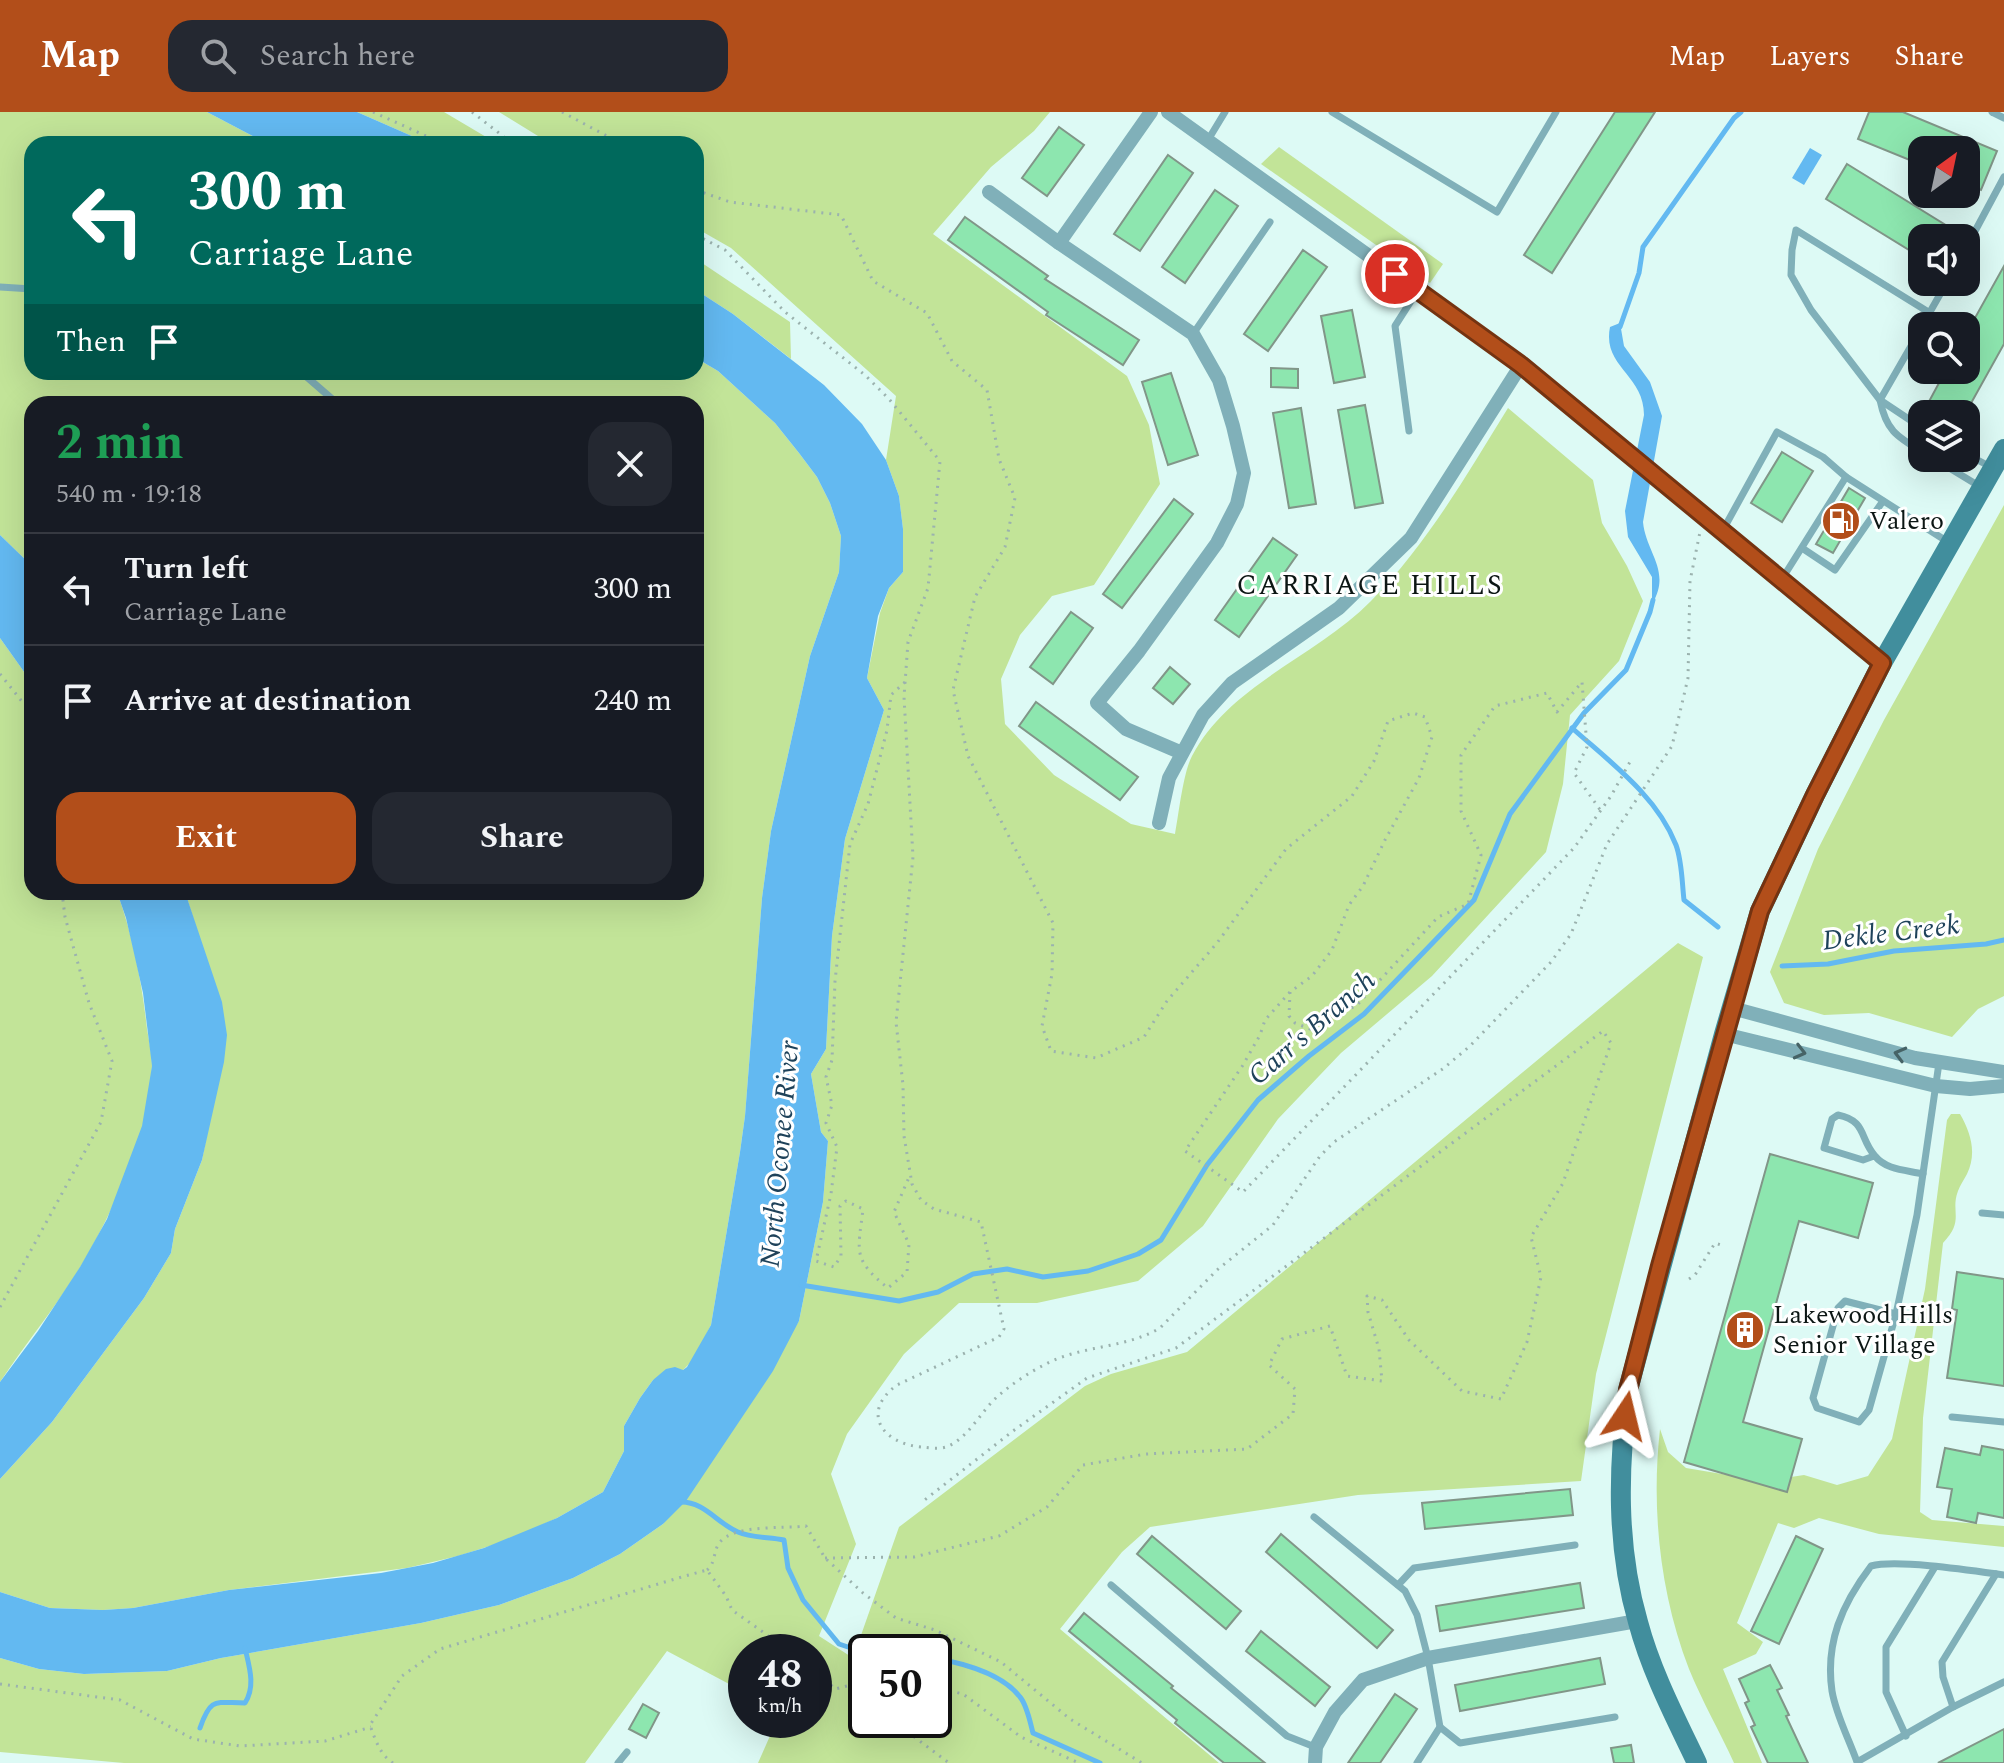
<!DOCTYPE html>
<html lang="en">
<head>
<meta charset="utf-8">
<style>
  body { margin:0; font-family:Spectral,serif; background:#242831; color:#f1f3f6; height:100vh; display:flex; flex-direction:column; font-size:30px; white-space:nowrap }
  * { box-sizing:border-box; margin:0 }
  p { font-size:26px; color:#9ea1a6 }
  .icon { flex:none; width:44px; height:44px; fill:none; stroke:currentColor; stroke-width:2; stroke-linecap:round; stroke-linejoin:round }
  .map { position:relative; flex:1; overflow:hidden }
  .panel { position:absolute; left:24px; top:284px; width:680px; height:504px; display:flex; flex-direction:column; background:#171b24; border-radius:24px; box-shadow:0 8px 32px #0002 }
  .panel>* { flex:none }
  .hud { position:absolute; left:24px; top:24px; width:680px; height:244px; border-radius:24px; box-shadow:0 8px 32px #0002; background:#00695c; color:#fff; overflow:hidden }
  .needle { width:52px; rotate:33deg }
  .controls { position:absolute; left:1908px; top:24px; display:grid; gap:16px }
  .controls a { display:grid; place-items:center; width:72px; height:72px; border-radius:16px; background:#171b24; box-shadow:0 8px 32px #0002; font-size:40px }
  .speed { position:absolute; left:728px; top:1522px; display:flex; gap:16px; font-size:40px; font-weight:700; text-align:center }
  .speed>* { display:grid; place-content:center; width:104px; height:104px; border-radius:50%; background:#171b24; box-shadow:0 8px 32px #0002; line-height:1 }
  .speed small { font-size:20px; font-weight:400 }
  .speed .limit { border:4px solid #111; border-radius:12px; background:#fff; color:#111 }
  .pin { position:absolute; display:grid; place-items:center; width:68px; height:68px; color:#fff; margin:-34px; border:4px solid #fff; border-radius:50%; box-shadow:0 2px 8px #0007 }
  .me { position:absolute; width:88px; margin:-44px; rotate:10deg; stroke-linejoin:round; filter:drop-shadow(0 0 6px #0008) }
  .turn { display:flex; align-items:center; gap:28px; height:168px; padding:0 32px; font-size:36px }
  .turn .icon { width:104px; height:104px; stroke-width:2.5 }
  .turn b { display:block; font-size:56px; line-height:68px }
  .then { display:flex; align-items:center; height:76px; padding:0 32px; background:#0003; gap:16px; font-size:30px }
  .round { display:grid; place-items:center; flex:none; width:84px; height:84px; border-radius:24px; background:#242831 }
  .head { display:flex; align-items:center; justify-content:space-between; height:136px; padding:0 32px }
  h1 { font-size:48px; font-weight:700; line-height:60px; color:#1e9e55 }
  .action { display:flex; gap:16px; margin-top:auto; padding:16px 32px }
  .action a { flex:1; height:92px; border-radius:24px; background:#b24e1a; color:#fff; font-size:32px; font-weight:700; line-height:92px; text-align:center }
  .action a+a { background:#242831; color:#f1f3f6 }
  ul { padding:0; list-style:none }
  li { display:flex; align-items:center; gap:24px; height:112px; padding:0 32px; border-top:2px solid #363941 }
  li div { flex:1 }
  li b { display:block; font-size:30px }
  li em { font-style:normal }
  header { display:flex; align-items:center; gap:48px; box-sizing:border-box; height:112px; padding:0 40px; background:#b24e1a; color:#fff }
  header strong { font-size:38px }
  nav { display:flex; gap:44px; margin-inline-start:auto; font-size:28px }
  .search { width:560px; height:72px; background:#242831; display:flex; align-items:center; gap:20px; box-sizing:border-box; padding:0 28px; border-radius:24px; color:#9ea1a6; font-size:30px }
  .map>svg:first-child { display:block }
</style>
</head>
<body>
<header>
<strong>Map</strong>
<div class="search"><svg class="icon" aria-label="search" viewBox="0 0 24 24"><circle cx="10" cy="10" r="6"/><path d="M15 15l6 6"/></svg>Search here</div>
<nav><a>Map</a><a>Layers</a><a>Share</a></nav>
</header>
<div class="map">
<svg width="2004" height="1651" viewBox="0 0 2004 1651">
  <rect width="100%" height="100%" fill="#ddfaf5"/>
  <g fill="#c2e498" fill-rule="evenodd">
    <polygon points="0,0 207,0 268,32 32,32 32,260 696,260 696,246 718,259 775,311 799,341 817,365 830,391 841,424 839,460 810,544 771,719 762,786 745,1004 740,1040 711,1213 693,1248 683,1258 653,1268 640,1286 624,1314 624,1339 603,1380 557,1406 509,1428 458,1444 407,1456 229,1478 133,1496 103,1498 50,1496 0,1480 0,1367 52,1310 144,1186 171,1141 175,1117 202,1048 211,1002 198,821 185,780 696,780 696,292 32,292 32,454 0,423"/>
    <polygon points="357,0 444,0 498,32 430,32"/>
    <path d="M499,0H1050L1034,19L991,55L933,122L1127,264L1149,313L1160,372L1094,473L1052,484L1020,523L1001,567L1005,612L1054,663L1131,712L1175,722C1179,701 1183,661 1192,644C1230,572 1316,545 1371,489C1427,432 1466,364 1508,296L1593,368L1602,411L1627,454L1643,489L1619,549L1570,603L1563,672L1546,740L1432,864L1341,941L1278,1007L1203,1114L1138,1169L1037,1191H959L904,1242L847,1322L831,1362L856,1432L819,1524L853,1546L899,1415L1085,1274L1111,1262L1187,1240L1678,831L1703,845L1596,1262L1581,1369L1358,1383L1150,1415L1122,1440L1060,1517L1219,1651H758L777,1608H814V1540H746V1581L667,1539L585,1651H124L0,1640V1546L39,1557L84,1562L167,1559L221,1546L421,1511L499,1493L573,1466L620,1442L663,1412L799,1209L823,1090L828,1029L821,1020L811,962L826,937L832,824L845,727L884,598L867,566L880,501L889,476L903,460V417L899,384L886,348L896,284L731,136L696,116V32H551ZM866,1540H934V1608H866Z"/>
    <polygon points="1279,35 1443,152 1430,171 1261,52"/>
    <polygon points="696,147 790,210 791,247 733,202 696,178"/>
    <polygon points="2004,393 2004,884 1978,897 1952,925 1869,901 1824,903 1784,891 1770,860 1818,737 1884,608"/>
    <path d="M0,526L32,571V780H117C133,824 142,871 147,917C149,929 152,942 152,954C151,1017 113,1101 81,1154C56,1195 26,1231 0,1270Z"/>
    <path d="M1951,1002H1960C1971,1021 1977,1041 1967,1062C1964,1068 1960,1073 1958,1079C1950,1100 1965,1108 1943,1131L1923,1306L1920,1400L1932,1408L2004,1414V1435L1879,1422L1819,1406L1794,1416L1778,1411L1737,1511L1763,1530L1756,1542L1723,1557L1762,1651H1734C1720,1620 1702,1589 1689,1557C1660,1482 1651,1397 1660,1317L1668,1340L1686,1356L1764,1369L1804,1363L1837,1373L1868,1364L1892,1327L1925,1177L1947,1008Z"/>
  </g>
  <g fill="#63b9f1">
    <polygon points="207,0 357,0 430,32 268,32"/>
    <polygon points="1810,36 1822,43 1804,73 1792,66"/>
    <polygon points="696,178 733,202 824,273 862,312 886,348 899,384 903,417 903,460 889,476 878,504 867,566 884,598 845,727 832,824 826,937 811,962 821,1020 828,1029 823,1090 799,1209 773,1259 686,1389 663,1412 620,1442 573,1466 499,1493 421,1511 221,1546 167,1559 84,1562 39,1557 0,1546 0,1480 50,1496 103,1498 133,1496 229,1478 381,1461 433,1451 484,1436 557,1406 603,1380 624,1339 624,1314 640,1286 653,1268 666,1257 675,1255 683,1258 687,1255 711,1213 740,1040 745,1004 762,786 771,719 810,544 839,460 841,424 830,391 817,365 799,341 775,311 718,259 696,246"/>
    <path d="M1620,211L1624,234L1650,270L1662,304L1643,410C1646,441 1672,459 1652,492V465L1628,425L1625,399L1644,303C1644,262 1602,255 1610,215Z"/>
    <polygon points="0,423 32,454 32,571 0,526"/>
    <polygon points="117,780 185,780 222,890 227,923 224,950 202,1048 175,1117 171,1141 144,1186 52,1310 0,1367 0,1270 38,1219 80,1155 107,1107 142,1014 152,954 143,881 126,806"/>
  </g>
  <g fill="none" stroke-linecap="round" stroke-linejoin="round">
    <g stroke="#63b9f1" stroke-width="5">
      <polyline points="1620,215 1639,161 1643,135 1734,6 1741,0"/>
      <path d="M1572,616C1610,650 1657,684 1676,733C1682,749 1682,771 1684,788L1718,815"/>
      <polyline points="1782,854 1828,852 1894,839 1986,832 2004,828"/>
      <polyline points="801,1173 899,1189 938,1180 973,1162 1007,1157 1043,1165 1088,1159 1138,1142 1161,1128 1207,1053 1258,988 1309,944 1364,902 1474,788 1510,702 1584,601 1626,558 1650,500 1653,488"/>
      <path d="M680,1390C704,1389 718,1412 738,1420C751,1426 770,1425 784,1428L788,1456L803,1488L839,1532L866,1541"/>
      <path d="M934,1546C962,1551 1002,1561 1020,1585C1027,1593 1030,1610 1033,1621L1100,1651"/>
      <path d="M200,1616C211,1584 216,1591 245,1591C256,1574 249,1554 245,1536"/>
    </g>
  </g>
  <g fill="#8de6af" stroke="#819688" stroke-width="2">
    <polygon points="1615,0 1655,0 1552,161 1524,143"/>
    <polygon points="1869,0 1903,0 1997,39 1981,78 1966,71 1966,38 1922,38 1922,53 1858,27"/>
    <polygon points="1059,15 1084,33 1047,84 1022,66"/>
    <polygon points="1168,43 1193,61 1140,139 1114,122"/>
    <polygon points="1847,52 1965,125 1964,126 1922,126 1922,146 1826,87"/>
    <polygon points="1215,78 1238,94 1185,171 1162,155"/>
    <polygon points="965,105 1048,164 1045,167 1139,228 1123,253 1046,203 1048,200 948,128"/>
    <polygon points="1303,138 1327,155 1268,239 1244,222"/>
    <polygon points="2004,154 2004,232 1965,302 1939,302 1926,295 1946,258 1966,258 1966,222"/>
    <polygon points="1352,198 1365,265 1334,271 1321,204"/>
    <polygon points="1271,256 1298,257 1298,276 1271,275"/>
    <polygon points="1171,261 1198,343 1168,353 1142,270"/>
    <polygon points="1365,293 1383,391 1355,396 1338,298"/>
    <polygon points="1301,296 1316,392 1289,396 1273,301"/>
    <polygon points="1782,340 1813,359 1782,410 1751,391"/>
    <polygon points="1849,376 1865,386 1833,441 1816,432"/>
    <polygon points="1174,387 1193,402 1122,496 1103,482"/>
    <polygon points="1273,426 1297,443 1239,525 1215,508"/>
    <polygon points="1071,500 1093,516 1053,572 1030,555"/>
    <polygon points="1170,555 1190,572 1173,592 1153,576"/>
    <polygon points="1036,590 1138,665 1120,688 1019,614"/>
    <polygon points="1770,1042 1873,1071 1858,1126 1799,1109 1743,1310 1802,1327 1787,1380 1684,1350"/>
    <polygon points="1957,1160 2004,1167 2004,1274 1947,1266 1957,1198 1952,1197"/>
    <polygon points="1982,1334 2004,1338 2004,1406 1978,1401 1976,1411 1947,1405 1952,1377 1937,1375 1945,1336 1980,1343"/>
    <polygon points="1570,1377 1573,1403 1425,1417 1422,1391"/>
    <polygon points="1281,1422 1393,1518 1377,1536 1266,1440"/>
    <polygon points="1152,1424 1241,1499 1226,1517 1137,1442"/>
    <polygon points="1796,1424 1823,1437 1779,1532 1751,1519"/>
    <polygon points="1580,1471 1584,1496 1440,1519 1436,1494"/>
    <polygon points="1084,1501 1173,1574 1171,1576 1265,1651 1224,1651 1175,1611 1177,1608 1069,1519"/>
    <polygon points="1261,1519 1330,1575 1315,1594 1246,1539"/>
    <polygon points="1600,1546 1605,1572 1460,1599 1455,1573"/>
    <polygon points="1770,1553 1782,1576 1777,1578 1789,1603 1786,1604 1808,1651 1768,1651 1751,1615 1755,1613 1745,1591 1749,1589 1739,1567"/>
    <polygon points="1395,1582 1417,1597 1380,1651 1348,1651"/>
    <polygon points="643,1592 659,1601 646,1626 629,1617"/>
    <polygon points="2004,1617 2004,1651 1938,1651"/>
    <polygon points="1631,1633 1634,1651 1614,1651 1611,1636"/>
  </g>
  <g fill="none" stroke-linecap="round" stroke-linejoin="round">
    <g stroke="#9bb2ae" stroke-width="3" stroke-dasharray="2 6" stroke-linecap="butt">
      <polyline points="373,0 444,32"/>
      <polyline points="472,0 513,32"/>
      <polyline points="562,0 622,32"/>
      <polyline points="696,78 730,90 841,103 873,169 927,201 952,249 987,278 999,347 1015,386 1005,435 975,485 953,578 968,644 1053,811 1052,862 1042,914 1051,939 1096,946 1144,925 1167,889 1217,831 1286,737 1352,684 1374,649 1388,609 1413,601 1425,605 1432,625 1419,666 1385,728 1363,774 1349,793 1332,838 1312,864 1290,880 1265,908 1260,923 1243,953 1185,1039 1243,1080 1574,736 1611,684 1631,648"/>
      <path d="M696,123L725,138L785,200L865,263L889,287L940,349L928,476L908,530L904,585L913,745L896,910L903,973L904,1024L912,1072L921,1088L934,1097L981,1110L1004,1217L999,1225L897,1273C860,1300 882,1332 922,1335C929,1336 939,1337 946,1335C968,1327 981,1299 998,1284C1012,1272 1028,1261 1044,1253C1080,1233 1125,1237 1160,1216L1217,1158L1273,1113L1320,1044L1334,1030L1444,956L1470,934L1551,850L1571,822L1607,732L1672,634L1688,566L1690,469L1700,420"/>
      <polyline points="0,562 32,602"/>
      <path d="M905,570L891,583L887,618L868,692L850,732L835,869L832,948L826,965L832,993L826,1011L837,1035L831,1082L816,1149L834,1155L841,1144L840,1094L846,1089L863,1097C858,1140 852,1147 888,1176L907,1160L909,1132L894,1100L910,1063"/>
      <polyline points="1290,880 1289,904 1295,911 1310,917 1357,893 1438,805 1468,792 1481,743 1461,699 1461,643 1495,594 1547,581 1557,600 1582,570 1587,635 1574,661 1601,699"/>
      <polyline points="1689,1167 1695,1163 1715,1131 1724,1134"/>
      <polyline points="0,1195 101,1010 112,949 89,891 65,805 62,780"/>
      <polyline points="825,1446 914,1445 999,1424 1047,1395 1083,1353 1146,1342 1247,1337 1293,1302 1295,1277 1269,1253 1282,1227 1330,1214 1347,1264 1382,1269 1379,1237 1368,1200 1367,1184 1382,1188 1409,1228 1462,1279 1501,1287 1527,1230 1541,1165 1531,1125 1563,1071 1611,931 1603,919 1176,1236 1087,1266 1013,1319 922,1390"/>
      <path d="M707,1458C716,1451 713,1438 720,1430C735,1412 784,1417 806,1414L825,1446L863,1481L896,1506L935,1518L1001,1550L1070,1607L1142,1651"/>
      <polyline points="814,1556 835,1577 866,1569"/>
      <polyline points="0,1572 120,1588 193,1627 240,1634 325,1629 371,1615"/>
      <polyline points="934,1575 963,1582 1021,1625 1079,1651"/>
      <polyline points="897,1608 901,1615 949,1651"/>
      <path d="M393,1651C380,1643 375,1627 370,1613L402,1564L440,1537L685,1464L707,1458L726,1484L732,1498L791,1540"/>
    </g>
    <g stroke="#80b0b9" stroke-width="7">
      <polyline points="1332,0 1497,100 1556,0"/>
      <polyline points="1992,0 2004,6"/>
      <polyline points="1208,28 1225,0"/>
      <polyline points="1966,136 2004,65"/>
      <polyline points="0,175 32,177"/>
      <polyline points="1922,214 1947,170"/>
      <path d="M1922,215L1880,288C1886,318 1896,324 1922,340"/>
      <polyline points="1193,222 1270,110"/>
      <polyline points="301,260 338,292"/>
      <polyline points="1922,316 1880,288 1811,198 1791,163 1792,138 1796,118 1930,201"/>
      <polyline points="1409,319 1395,214 1418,178"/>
      <polyline points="1966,342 1991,355"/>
      <polyline points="1933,346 1979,374"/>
      <polyline points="1723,418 1777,320 1823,345 1846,365"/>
      <polyline points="1802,436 1835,458 1883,389"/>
      <polyline points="1782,467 1846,365 1948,430"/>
      <path d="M1874,1044L1863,1048L1824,1036L1832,1007L1838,1003C1867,1009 1859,1026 1875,1044C1886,1058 1906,1058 1923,1062"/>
      <polyline points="1982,1101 2004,1103"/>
      <polyline points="1896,1202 1845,1189 1838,1196 1813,1286 1817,1296 1859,1310 1869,1298 1896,1202 1917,1103 1939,951"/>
      <polyline points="1952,1305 2004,1310"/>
      <polyline points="1314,1405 1405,1479 1417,1503 1428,1546 1440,1615 1417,1651"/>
      <path d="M2004,1463C1975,1459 1897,1447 1871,1454C1842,1492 1825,1531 1832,1579C1836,1603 1849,1627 1857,1650L1953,1595L2004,1570"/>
      <polyline points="1111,1473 1287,1624 1315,1635"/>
      <polyline points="1398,1473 1414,1456 1575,1433"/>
      <polyline points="1953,1595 1943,1565 1942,1550 1996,1462"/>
      <polyline points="1440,1615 1460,1631 1615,1605"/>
      <polyline points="1906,1624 1886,1580 1886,1535 1935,1455"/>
      <polyline points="618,1651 627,1640"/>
    </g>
    <g stroke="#80b0b9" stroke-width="14">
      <polyline points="1168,0 1521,253 1882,551"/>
      <polyline points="989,80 1059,131 1193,222 1219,268 1233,314 1244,361 1237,392 1217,431 1139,539 1097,591 1126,617 1182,641"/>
      <polyline points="1059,131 1151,0"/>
      <polyline points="1159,711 1169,666 1203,603 1232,571 1339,496 1411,426 1521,253"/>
      <polyline points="1732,896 1915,946 2004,960"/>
      <polyline points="1724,922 1936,974 1970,977 2004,974"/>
      <polyline points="1315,1651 1316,1635 1335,1600 1363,1568 1428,1546 1637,1509"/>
    </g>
    <path stroke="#418e9d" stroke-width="20" d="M1697,1651C1675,1605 1651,1559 1638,1510C1616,1434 1618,1356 1628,1278L1724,922L1760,799L1815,683L1882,551L2004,337"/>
  </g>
  <defs><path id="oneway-chevron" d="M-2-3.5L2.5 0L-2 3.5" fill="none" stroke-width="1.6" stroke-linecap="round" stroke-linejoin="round" transform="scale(2)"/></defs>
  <g stroke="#466366">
    <use href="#oneway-chevron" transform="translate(1800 940) rotate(14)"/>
    <use href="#oneway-chevron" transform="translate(1900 942) rotate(-165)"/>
  </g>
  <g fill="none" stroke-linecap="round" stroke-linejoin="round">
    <defs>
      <polyline id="route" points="1395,162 1521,253 1882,551 1815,683 1760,799 1660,1154 1628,1278 1625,1304"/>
    </defs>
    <use href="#route" stroke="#743311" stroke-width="20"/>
    <use href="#route" stroke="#b24e1a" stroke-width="14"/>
  </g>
  <defs>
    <symbol id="fuel-disc" viewBox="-11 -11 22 22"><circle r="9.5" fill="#b24e1a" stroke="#fff"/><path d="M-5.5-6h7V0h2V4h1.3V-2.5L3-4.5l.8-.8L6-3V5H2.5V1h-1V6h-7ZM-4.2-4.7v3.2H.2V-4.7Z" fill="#fff"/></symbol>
    <symbol id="building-disc" viewBox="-11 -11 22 22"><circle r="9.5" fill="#b24e1a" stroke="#fff"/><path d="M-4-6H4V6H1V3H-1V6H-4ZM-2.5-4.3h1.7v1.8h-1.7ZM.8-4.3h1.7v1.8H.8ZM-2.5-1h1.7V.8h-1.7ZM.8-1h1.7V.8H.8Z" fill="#fff"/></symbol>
  </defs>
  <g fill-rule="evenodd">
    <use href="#fuel-disc" x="1819" y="387" width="44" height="44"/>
    <use href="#building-disc" x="1723" y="1196" width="44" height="44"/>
  </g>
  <g text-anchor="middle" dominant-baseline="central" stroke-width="6" stroke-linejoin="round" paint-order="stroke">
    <g font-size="26" fill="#0c1614" stroke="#fff" text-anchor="start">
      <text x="1869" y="409">Valero</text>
      <text x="1773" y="1203">Lakewood Hills<tspan x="1773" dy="30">Senior Village</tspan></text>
    </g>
    <g font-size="28" letter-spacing="2" fill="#0c1614" stroke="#fff">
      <text x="1370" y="473">CARRIAGE HILLS</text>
    </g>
    <g font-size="28" font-style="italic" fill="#1e425a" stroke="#fff">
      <text transform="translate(1891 821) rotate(-7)">Dekle Creek</text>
      <text transform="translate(1312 916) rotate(-41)">Carr's Branch</text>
      <text transform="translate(780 1042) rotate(-85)">North Oconee River</text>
    </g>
  </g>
</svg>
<div class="controls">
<a><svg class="needle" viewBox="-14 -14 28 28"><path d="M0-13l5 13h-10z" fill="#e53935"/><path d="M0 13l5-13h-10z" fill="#9ea1a6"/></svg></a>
<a><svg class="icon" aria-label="sound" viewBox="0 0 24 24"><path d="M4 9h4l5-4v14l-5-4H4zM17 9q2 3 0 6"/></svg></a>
<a><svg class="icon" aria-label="search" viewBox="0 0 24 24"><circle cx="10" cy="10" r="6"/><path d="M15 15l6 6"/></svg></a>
<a><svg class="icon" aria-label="layers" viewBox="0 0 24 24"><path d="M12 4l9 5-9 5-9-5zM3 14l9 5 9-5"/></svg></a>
</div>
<div class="speed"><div>48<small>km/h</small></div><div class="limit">50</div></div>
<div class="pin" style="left:1395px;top:162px;background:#d93025"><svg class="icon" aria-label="arrive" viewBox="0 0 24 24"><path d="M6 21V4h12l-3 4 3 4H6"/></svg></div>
<svg class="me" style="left:1625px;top:1304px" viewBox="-20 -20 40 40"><path d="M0-17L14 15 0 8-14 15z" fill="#b24e1a" stroke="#fff" stroke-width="4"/></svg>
<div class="hud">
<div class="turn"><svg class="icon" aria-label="left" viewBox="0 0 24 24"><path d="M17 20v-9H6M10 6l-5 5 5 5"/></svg><div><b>300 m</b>Carriage Lane</div></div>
<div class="then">Then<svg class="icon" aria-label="arrive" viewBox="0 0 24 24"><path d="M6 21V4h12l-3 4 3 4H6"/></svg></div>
</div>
<section class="panel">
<div class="head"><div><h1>2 min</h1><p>540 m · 19:18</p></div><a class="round"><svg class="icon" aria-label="close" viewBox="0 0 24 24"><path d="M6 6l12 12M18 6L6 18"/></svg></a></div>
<ul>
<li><svg class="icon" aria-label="left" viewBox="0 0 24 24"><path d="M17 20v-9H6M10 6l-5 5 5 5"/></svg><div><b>Turn left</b><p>Carriage Lane</p></div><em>300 m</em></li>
<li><svg class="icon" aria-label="arrive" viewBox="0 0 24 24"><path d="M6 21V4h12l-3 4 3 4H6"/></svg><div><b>Arrive at destination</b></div><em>240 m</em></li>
</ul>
<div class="action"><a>Exit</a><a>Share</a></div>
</section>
</div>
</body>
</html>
